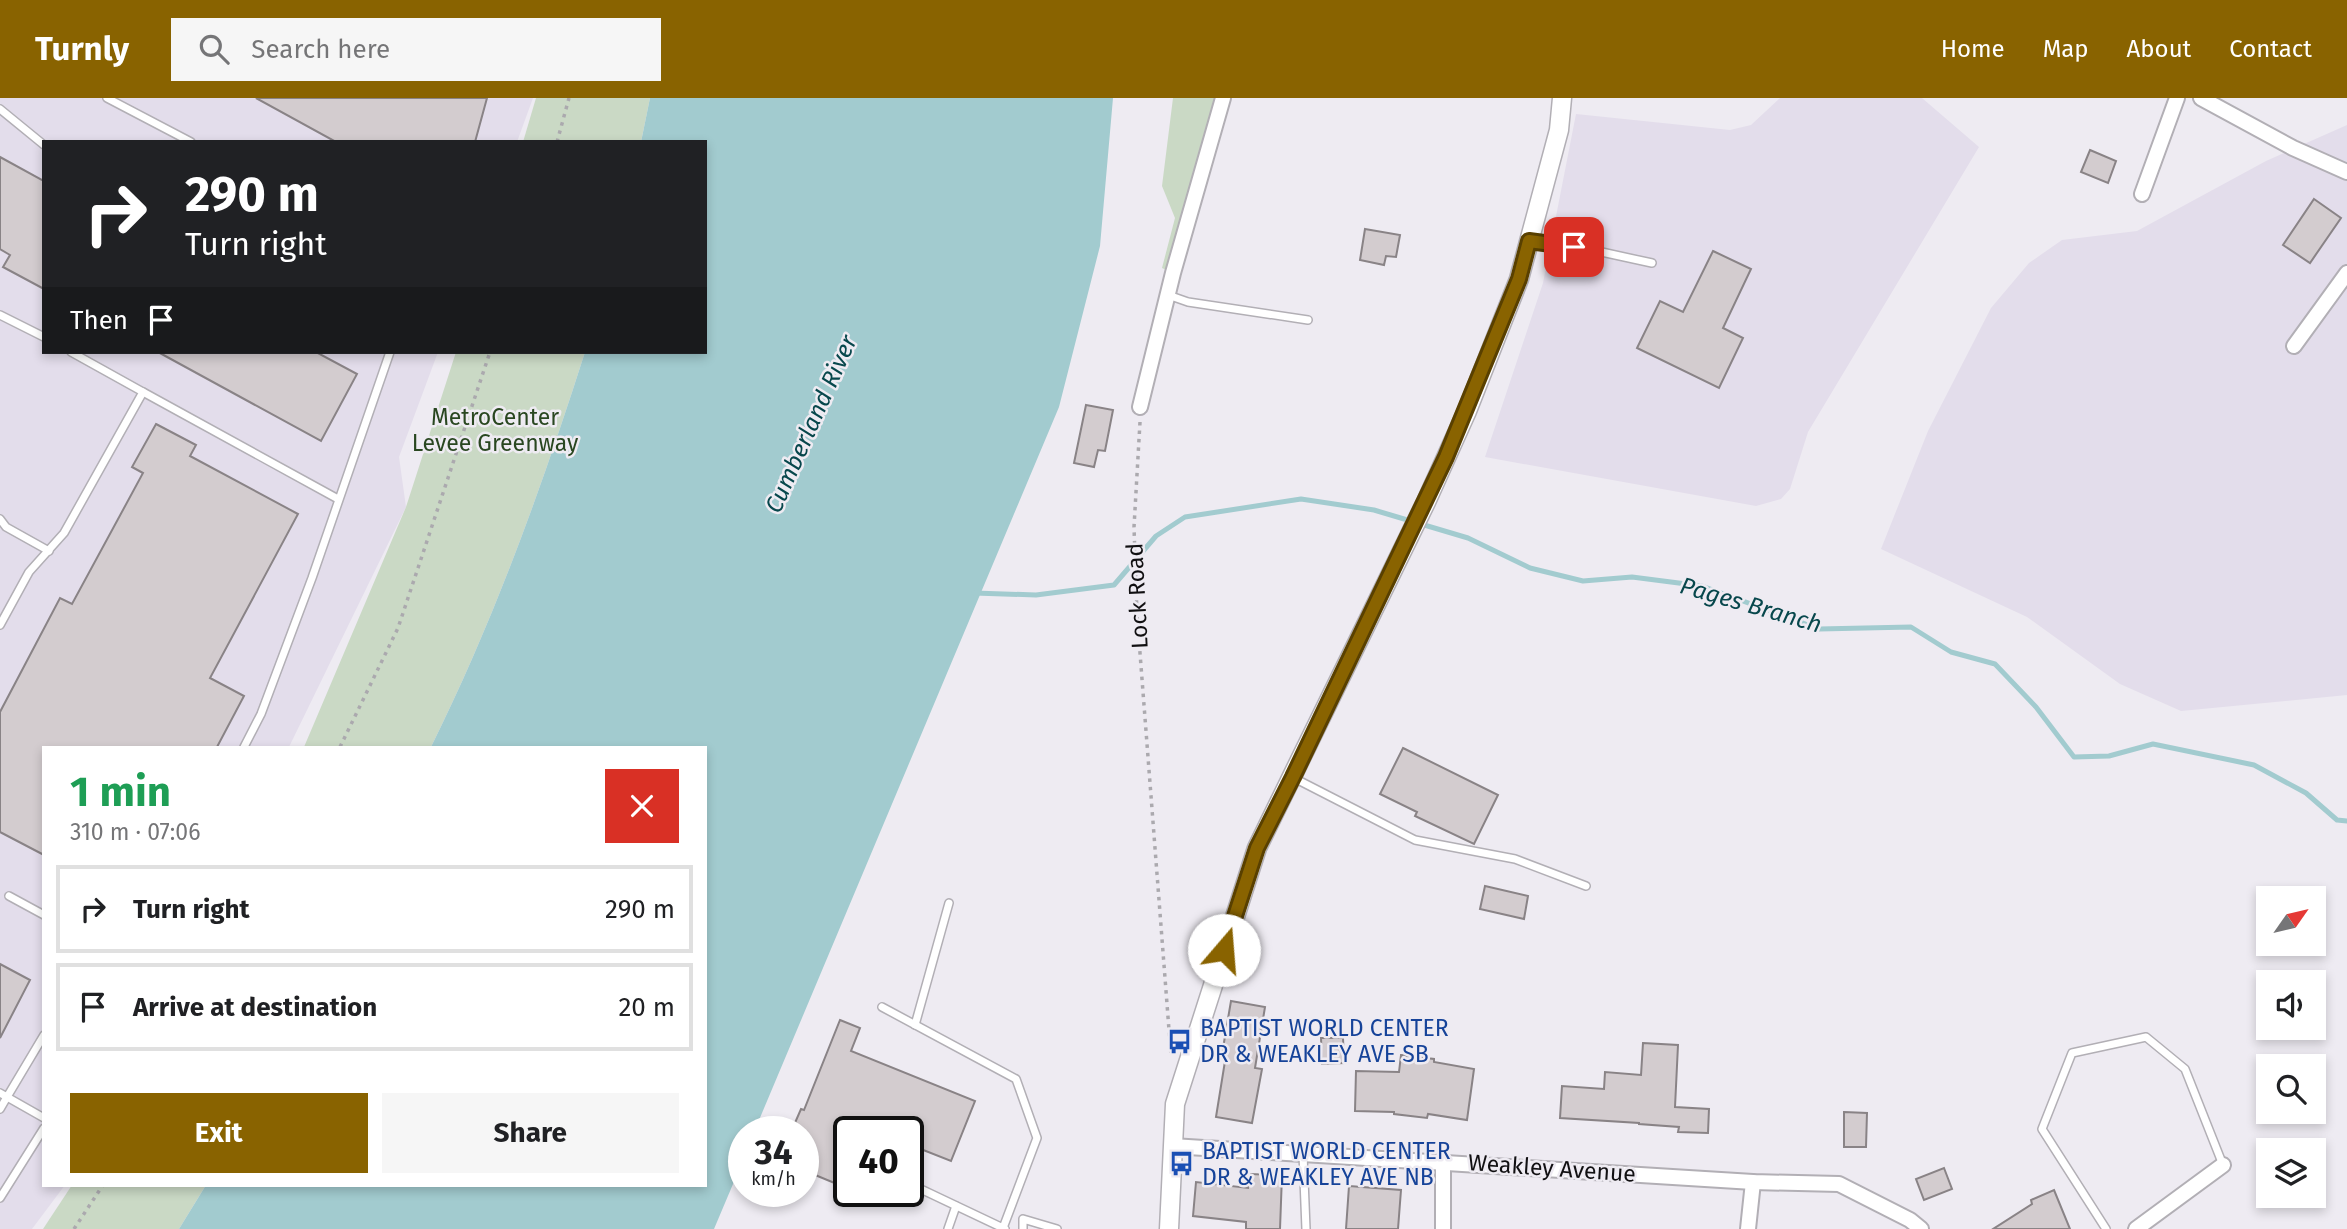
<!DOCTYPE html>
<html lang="en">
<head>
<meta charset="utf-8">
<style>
  body { margin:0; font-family:"Fira Sans",sans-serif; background:#f6f6f6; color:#202124; height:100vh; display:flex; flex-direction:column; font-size:26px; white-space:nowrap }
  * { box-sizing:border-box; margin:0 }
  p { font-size:23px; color:#757577 }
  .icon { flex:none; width:38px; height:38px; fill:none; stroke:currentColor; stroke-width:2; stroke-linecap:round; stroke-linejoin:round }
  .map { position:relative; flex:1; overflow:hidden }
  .sheet { position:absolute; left:42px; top:648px; width:665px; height:441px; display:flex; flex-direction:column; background:#fff; border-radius:0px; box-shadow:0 4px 10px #0003 }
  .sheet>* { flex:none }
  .hud { position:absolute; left:42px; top:42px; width:665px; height:214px; border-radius:0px; box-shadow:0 4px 10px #0003; background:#202124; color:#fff; overflow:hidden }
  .needle { width:46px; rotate:56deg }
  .buttons { position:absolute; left:2256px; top:788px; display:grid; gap:14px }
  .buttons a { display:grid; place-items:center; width:70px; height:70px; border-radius:0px; background:#fff; box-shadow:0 4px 10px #0003; font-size:35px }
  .speed { position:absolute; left:728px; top:1018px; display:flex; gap:14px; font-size:35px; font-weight:700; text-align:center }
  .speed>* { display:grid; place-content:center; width:91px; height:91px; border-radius:50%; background:#fff; box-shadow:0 4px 10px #0003; line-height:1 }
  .speed small { font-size:18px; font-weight:400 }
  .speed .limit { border:4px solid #111; border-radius:10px; background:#fff; color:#111 }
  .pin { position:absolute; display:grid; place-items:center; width:60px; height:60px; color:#fff; margin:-30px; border-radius:14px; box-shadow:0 4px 10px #0006 }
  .me { position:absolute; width:77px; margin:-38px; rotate:18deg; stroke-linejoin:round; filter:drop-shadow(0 0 5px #0008) }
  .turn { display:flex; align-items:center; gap:24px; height:147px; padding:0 28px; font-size:32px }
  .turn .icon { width:91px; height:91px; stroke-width:2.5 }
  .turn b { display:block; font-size:49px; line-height:60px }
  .then { display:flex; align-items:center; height:66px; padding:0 28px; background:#0003; gap:14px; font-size:26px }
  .round { display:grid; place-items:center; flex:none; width:74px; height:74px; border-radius:0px; background:#f6f6f6 }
  .overview { display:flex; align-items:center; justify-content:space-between; height:119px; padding:0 28px }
  h1 { font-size:42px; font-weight:700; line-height:52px; color:#1e9e55 }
  .button { display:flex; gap:14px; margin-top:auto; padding:14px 28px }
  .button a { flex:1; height:80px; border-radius:0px; background:#896300; color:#fff; font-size:28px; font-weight:700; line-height:80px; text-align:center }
  .button a+a { background:#f6f6f6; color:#202124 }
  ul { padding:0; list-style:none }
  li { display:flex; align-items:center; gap:21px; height:88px; margin:0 14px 10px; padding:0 14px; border:4px solid #e0e0e0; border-radius:0px }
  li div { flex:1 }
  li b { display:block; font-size:26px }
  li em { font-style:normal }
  header { display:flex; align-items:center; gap:42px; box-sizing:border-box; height:98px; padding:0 35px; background:#896300; color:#fff }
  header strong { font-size:33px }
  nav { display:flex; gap:38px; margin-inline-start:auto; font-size:24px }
  .search { width:490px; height:63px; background:#f6f6f6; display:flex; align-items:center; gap:18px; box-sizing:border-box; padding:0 24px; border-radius:0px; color:#757577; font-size:26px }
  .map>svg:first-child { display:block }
</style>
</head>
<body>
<header>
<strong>Turnly</strong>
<div class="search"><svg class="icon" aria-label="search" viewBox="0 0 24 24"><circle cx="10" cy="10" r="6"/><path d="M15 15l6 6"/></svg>Search here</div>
<nav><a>Home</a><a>Map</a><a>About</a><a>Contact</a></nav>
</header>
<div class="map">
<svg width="2347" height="1131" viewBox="0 0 2347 1131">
  <rect width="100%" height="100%" fill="#eeebf2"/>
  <g fill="#e3ddeb">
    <polygon points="0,0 533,0 517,44 44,44 44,254 438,254 399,359 406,409 289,649 44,649 44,1087 65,1087 32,1131 0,1131"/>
    <polygon points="1780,0 1922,0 1979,49 1808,334 1790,391 1781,401 1756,408 1485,359 1543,185 1576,16 1730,32 1751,27"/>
    <polygon points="2347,27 2347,597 2181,613 2120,586 2027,519 1881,451 1928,333 1991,210 2029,165 2062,142 2137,133 2266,63"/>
  </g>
  <g fill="#cad9c5">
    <polygon points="536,0 650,0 641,44 523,44"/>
    <polygon points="1173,0 1223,0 1173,175 1162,170 1175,120 1162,88"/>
    <path d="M456,254H585C542,389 494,522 431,649H304L406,409Z"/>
    <polygon points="72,1087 206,1087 179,1131 43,1131"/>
  </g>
  <path fill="#a2cbcf" d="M650,0H1113L1100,148L1059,309L754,1034H744V1060L714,1131H179L206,1087H705V649H431C494,522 542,389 585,254H705V44H641Z"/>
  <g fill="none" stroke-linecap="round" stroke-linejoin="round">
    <polyline stroke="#a2cbcf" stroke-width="5" points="974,495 1036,497 1114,487 1156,438 1185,419 1301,401 1374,412 1468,440 1530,470 1583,483 1632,479 1702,488 1819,531 1911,529 1951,554 1995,566 2036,609 2074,659 2109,658 2153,646 2254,667 2306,695 2337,722 2347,723"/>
  </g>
  <g fill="#d3cccf" stroke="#898386" stroke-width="2">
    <polygon points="256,0 487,0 475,44 336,44"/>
    <polygon points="2090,52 2116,63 2108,85 2081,74"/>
    <polygon points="0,59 44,83 44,191 3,169 10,157 0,151"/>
    <polygon points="2314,101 2341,120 2310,165 2283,147"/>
    <polygon points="1365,131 1400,137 1396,159 1386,158 1384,167 1360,162"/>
    <polygon points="1713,153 1751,171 1723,230 1743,240 1719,290 1637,250 1660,203 1683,214"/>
    <polygon points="158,254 316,254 357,276 321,343"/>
    <polygon points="1086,307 1113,312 1105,353 1098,352 1094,369 1074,365"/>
    <polygon points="156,326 196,347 190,358 298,416 210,580 244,598 217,649 44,649 44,757 0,734 0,614 60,500 72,506 143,375 132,369"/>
    <polygon points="1403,650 1498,697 1474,746 1415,718 1417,714 1380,696"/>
    <polygon points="1485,788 1528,798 1524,821 1480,811"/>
    <polygon points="0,866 30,882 0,940"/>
    <polygon points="1231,903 1265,909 1255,970 1262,971 1252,1025 1216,1019 1226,957 1222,956"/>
    <polygon points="840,922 860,930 851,953 975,1003 951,1063 908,1046 908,1034 849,1034 849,1091 803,1072 803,1034 791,1034 801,1011 804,1012"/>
    <polygon points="1321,940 1343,940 1344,965 1322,966"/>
    <polygon points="1643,945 1678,947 1675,1009 1709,1011 1708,1035 1678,1034 1679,1029 1639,1026 1639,1025 1560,1020 1562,988 1604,991 1605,974 1641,977"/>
    <polygon points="1401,957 1434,961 1434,964 1474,971 1467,1022 1428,1016 1427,1020 1394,1016 1394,1014 1355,1013 1356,973 1399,974"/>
    <polygon points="1844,1014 1867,1015 1866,1049 1844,1049"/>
    <polygon points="1944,1070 1952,1091 1924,1102 1916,1081"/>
    <polygon points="1248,1076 1282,1077 1280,1131 1246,1131 1246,1124 1193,1118 1196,1084 1248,1090"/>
    <polygon points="1349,1088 1401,1092 1398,1131 1346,1131"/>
    <polygon points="2054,1092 2070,1131 1993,1131 2032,1106 2031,1102"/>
  </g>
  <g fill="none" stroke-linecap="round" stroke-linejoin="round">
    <defs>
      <g id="service">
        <polyline points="107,0 191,44"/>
        <polyline points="0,11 44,47"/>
        <polyline points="1530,143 1597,153 1652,165"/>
        <polyline points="1168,197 1188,204 1308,222"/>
        <polyline points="0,217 44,239"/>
        <polyline points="143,294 338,401"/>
        <polyline points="0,421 6,429 49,453"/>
        <polyline points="0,527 29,474 64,435 143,294 71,254"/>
        <polyline points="244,649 261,616 312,480 390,254"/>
        <polyline points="1294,680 1415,742 1515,761 1586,788"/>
        <polyline points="9,798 44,817"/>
        <polyline points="882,909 1016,981 1037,1040 1003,1130"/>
        <polyline points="915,927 949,805"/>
        <polyline points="0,995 7,999 44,937"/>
        <polyline points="0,1011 7,999 44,1020"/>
        <polyline points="1303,1056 1306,1131"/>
        <polyline points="908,1085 1005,1131"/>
        <polyline points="0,1100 44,1030"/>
        <polyline points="948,1131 956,1108"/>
        <polyline points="1023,1131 1023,1121 1057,1131"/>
        <polyline points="2106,1131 2042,1031 2072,955 2146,939 2185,971 2223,1067"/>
      </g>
      <g id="minor">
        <polyline points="2201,0 2293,50 2347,74"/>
        <polyline points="2142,96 2177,0"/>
        <polyline points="2294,248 2347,175"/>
        <polyline points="1140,309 1173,175 1223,0"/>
        <polyline points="1172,1048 1753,1084 1839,1086 1910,1122 1921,1131"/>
        <polyline points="1443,1131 1443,1063"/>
        <polyline points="1748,1131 1753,1084"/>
        <polyline points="2136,1131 2223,1067"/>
      </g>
      <polyline id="tertiary" points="1169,1131 1175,1006 1257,750 1426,404 1467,313 1519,181 1559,32 1562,0"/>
    </defs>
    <use href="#service" stroke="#b2afb5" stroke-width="10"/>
    <use href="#minor" stroke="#b2afb5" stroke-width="18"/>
    <use href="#tertiary" stroke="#b2afb5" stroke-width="21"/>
    <g stroke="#aba9ae" stroke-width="3.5" stroke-dasharray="3.5 5" stroke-linecap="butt">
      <polyline points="557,44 569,0"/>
      <polyline points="1140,324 1134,429 1137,516 1171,958"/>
      <polyline points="340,649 398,530 490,254"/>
      <polyline points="74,1131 103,1087"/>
    </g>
    <use href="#service" stroke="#fff" stroke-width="7"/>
    <use href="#minor" stroke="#fff" stroke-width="14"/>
    <use href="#tertiary" stroke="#fff" stroke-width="18"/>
  </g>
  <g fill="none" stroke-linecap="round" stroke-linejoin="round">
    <defs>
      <polyline id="route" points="1224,852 1257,750 1293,679 1446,359 1519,181 1529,143 1574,149"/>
    </defs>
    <use href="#route" stroke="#594000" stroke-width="18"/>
    <use href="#route" stroke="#896300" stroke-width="12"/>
  </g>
  <defs>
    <symbol id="bus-bare" viewBox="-9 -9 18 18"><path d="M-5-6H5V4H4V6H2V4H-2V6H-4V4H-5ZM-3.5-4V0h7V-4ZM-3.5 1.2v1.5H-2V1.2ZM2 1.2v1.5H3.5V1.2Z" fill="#1a4fb4" stroke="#eeebf2" stroke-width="2.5" paint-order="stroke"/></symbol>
  </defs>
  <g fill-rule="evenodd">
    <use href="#bus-bare" x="1162" y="926" width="35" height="35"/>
    <use href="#bus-bare" x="1164" y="1048" width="35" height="35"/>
  </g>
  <g text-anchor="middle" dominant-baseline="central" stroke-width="5" stroke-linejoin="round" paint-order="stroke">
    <g font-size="23" fill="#294720" stroke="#eeebf2">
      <text x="495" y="319">MetroCenter<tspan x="495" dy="26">Levee Greenway</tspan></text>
    </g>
    <g font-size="23" fill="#111012" stroke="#eeebf2">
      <text transform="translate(1137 498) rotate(-93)">Lock Road</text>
      <text transform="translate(1552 1070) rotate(4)">Weakley Avenue</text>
    </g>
    <g font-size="23" fill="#164399" stroke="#eeebf2" text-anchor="start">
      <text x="1200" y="930">BAPTIST WORLD CENTER<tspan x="1200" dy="26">DR &amp; WEAKLEY AVE SB</tspan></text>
      <text x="1202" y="1053">BAPTIST WORLD CENTER<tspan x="1202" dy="26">DR &amp; WEAKLEY AVE NB</tspan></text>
    </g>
    <g font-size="24" font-style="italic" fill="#07474c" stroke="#eeebf2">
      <text transform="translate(811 326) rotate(-66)">Cumberland River</text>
      <text transform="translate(1751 507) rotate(16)">Pages Branch</text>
    </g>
  </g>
</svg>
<div class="buttons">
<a><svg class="needle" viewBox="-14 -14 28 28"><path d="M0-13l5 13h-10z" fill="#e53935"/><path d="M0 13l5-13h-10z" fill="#757577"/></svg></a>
<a><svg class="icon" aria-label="sound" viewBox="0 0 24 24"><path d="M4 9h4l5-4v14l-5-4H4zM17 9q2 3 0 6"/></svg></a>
<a><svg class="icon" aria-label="search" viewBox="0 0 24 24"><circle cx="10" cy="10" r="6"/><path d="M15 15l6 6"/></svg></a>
<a><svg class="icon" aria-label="layers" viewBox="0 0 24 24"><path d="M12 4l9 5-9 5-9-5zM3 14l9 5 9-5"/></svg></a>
</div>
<div class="speed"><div>34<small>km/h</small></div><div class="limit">40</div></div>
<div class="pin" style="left:1574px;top:149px;background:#d93025"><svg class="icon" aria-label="arrive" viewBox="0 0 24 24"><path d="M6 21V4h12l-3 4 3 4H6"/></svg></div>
<svg class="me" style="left:1224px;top:852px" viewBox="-20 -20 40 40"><circle r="19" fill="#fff"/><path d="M0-13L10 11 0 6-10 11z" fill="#896300"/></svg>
<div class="hud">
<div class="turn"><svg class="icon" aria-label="right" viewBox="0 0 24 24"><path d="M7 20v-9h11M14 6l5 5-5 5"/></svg><div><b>290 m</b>Turn right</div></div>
<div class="then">Then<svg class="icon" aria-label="arrive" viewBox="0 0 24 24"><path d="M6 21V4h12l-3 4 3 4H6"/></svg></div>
</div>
<section class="sheet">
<div class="overview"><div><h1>1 min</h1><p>310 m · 07:06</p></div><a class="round" style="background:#d93025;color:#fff"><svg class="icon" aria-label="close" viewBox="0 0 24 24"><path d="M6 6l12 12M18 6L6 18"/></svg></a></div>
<ul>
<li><svg class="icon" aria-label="right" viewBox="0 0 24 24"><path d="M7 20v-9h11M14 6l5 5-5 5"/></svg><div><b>Turn right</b></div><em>290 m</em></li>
<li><svg class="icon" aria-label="arrive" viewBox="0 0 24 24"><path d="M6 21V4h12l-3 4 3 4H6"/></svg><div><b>Arrive at destination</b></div><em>20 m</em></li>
</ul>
<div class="button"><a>Exit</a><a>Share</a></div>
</section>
</div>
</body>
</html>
